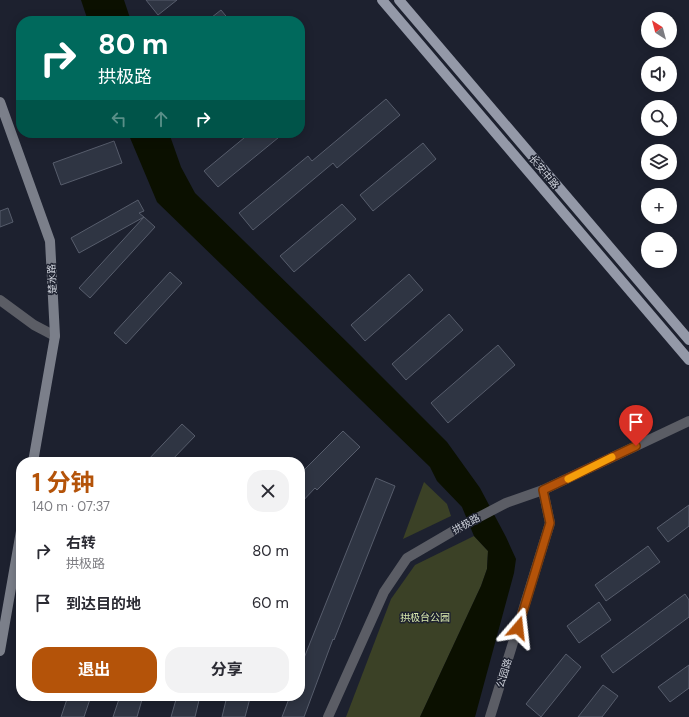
<!DOCTYPE html>
<html lang="zh">
<head>
<meta charset="utf-8">
<style>
  body { margin:0; font-family:"DM Sans","Noto Sans SC",sans-serif; background:#f2f2f3; color:#2b2b33; height:100vh; display:flex; flex-direction:column; font-size:15px; white-space:nowrap }
  * { box-sizing:border-box; margin:0 }
  p { font-size:13px; color:#7c7c81 }
  .icon { flex:none; width:22px; height:22px; fill:none; stroke:currentColor; stroke-width:2; stroke-linecap:round; stroke-linejoin:round }
  .map { position:relative; flex:1; overflow:hidden }
  .drawer { position:absolute; left:16px; top:457px; width:289px; height:244px; display:flex; flex-direction:column; background:#fff; border-radius:16px; box-shadow:0 2px 10px #0003 }
  .drawer>* { flex:none }
  .guide { position:absolute; left:16px; top:16px; width:289px; height:122px; border-radius:16px; box-shadow:0 2px 10px #0003; background:#00695c; color:#fff; overflow:hidden }
  .needle { width:26px; rotate:324deg }
  .tools { position:absolute; left:641px; top:12px; display:grid; gap:8px }
  .tools a { display:grid; place-items:center; width:36px; height:36px; border-radius:50%; background:#fff; box-shadow:0 2px 10px #0003; font-size:20px }
  .pin { position:absolute; display:grid; place-items:center; width:34px; height:34px; color:#fff; margin:-41px -17px; border-radius:50% 50% 50% 0; rotate:-45deg; box-shadow:0 0 4px #0007 }
  .pin .icon { rotate:45deg }
  .me { position:absolute; width:44px; margin:-22px; rotate:17deg; stroke-linejoin:round; filter:drop-shadow(0 0 3px #0008) }
  .turn { display:flex; align-items:center; gap:14px; height:84px; padding:0 16px; font-size:18px }
  .turn .icon { width:52px; height:52px; stroke-width:2.5 }
  .turn b { display:block; font-size:28px; line-height:34px }
  .lanes { display:flex; align-items:center; height:38px; padding:0 16px; background:#0003; justify-content:center; gap:20px; direction:ltr }
  .lanes .off { opacity:.35 }
  .round { display:grid; place-items:center; flex:none; width:42px; height:42px; border-radius:16px; background:#f2f2f3 }
  .headline { display:flex; align-items:center; justify-content:space-between; height:68px; padding:0 16px }
  h1 { font-size:24px; font-weight:700; line-height:30px; color:#b45309 }
  .action { display:flex; gap:8px; margin-top:auto; padding:8px 16px }
  .action a { flex:1; height:46px; border-radius:16px; background:#b45309; color:#fff; font-size:16px; font-weight:700; line-height:46px; text-align:center }
  .action a+a { background:#f2f2f3; color:#2b2b33 }
  ul { padding:0; list-style:none }
  li { display:flex; align-items:center; gap:12px; height:52px; padding:0 16px }
  li div { flex:1 }
  li b { display:block; font-size:15px }
  li em { font-style:normal }
  .map>svg:first-child { display:block }
</style>
</head>
<body>
<div class="map">
<svg width="689" height="717" viewBox="0 0 689 717">
  <rect width="100%" height="100%" fill="#1d212f"/>
  <g fill="#3b4126">
    <polygon points="424,482 447,504 451,516 403,539"/>
    <polygon points="474,536 488,551 487,569 481,586 420,717 346,717 391,599 415,565"/>
  </g>
  <g fill="#0b1000">
    <polygon points="81,0 124,0 131,21 88,21"/>
    <polygon points="128,133 169,133 181,167 195,193 350,345 447,442 480,488 506,537 516,559 514,573 475,717 420,717 481,586 487,569 488,551 474,536 462,507 437,481 430,467 157,202"/>
  </g>
  <g fill="#2f3543" stroke="#575d6c">
    <polygon points="146,0 177,0 158,15"/>
    <polygon points="221,10 230,21 207,21"/>
    <polygon points="386,99 400,115 337,168 333,163 253,230 239,213 308,156 312,161"/>
    <polygon points="250,133 284,133 218,187 204,171"/>
    <polygon points="114,141 122,163 61,185 53,163"/>
    <polygon points="423,143 436,159 373,211 360,195"/>
    <polygon points="138,200 144,211 139,213 144,217 79,253 71,238"/>
    <polygon points="342,204 356,219 294,272 280,256"/>
    <polygon points="8,208 13,222 0,227 0,211"/>
    <polygon points="144,217 155,227 90,298 79,288"/>
    <polygon points="170,272 182,283 126,344 114,333"/>
    <polygon points="409,274 423,290 365,341 351,325"/>
    <polygon points="449,314 463,330 406,380 392,364"/>
    <polygon points="498,345 515,365 448,423 431,403"/>
    <polygon points="182,424 195,436 170,462 146,462"/>
    <polygon points="343,431 360,447 317,490 315,488 300,504 300,474"/>
    <polygon points="376,478 395,486 334,640 333,639 304,717 282,717 290,696 300,696 300,668"/>
    <polygon points="689,505 689,526 668,542 657,528"/>
    <polygon points="648,546 660,562 606,601 595,585"/>
    <polygon points="685,594 689,600 689,617 613,673 601,656"/>
    <polygon points="599,602 611,620 579,643 567,626"/>
    <polygon points="566,654 581,667 541,717 526,704"/>
    <polygon points="689,665 689,688 670,702 658,687"/>
    <polygon points="603,685 618,696 602,717 578,717"/>
    <polygon points="68,696 91,696 84,717 61,717"/>
    <polygon points="120,696 143,696 137,717 113,717"/>
    <polygon points="177,696 200,696 195,717 171,717"/>
    <polygon points="227,696 244,696 250,698 245,717 222,717"/>
  </g>
  <g fill="none" stroke-linecap="round" stroke-linejoin="round">
    <polyline stroke="#5b5d65" stroke-width="10" points="490,717 550,523 543,490"/>
    <g stroke="#5b5d65" stroke-width="10">
      <polyline points="0,300 34,325 55,336"/>
      <polyline points="328,717 384,592 407,558 460,527 506,503 543,490 689,421"/>
    </g>
    <g stroke="#7b7f8a" stroke-width="10">
      <polyline points="0,102 50,241 55,336 33,462"/>
      <polyline points="0,651 21,531"/>
    </g>
    <g stroke="#9499a8" stroke-width="10">
      <polyline points="382,0 689,360"/>
      <polyline points="399,0 689,340"/>
    </g>
  </g>
  <g fill="none" stroke-linecap="round" stroke-linejoin="round">
    <defs>
      <polyline id="route" points="518,628 550,523 543,490 636,446"/>
    </defs>
    <use href="#route" stroke="#753606" stroke-width="10"/>
    <use href="#route" stroke="#b45309" stroke-width="7"/>
    <polyline stroke="#f59e0b" stroke-width="7" points="568,479 612,457"/>
  </g>
  <g text-anchor="middle" dominant-baseline="central" stroke-width="3" stroke-linejoin="round" paint-order="stroke">
    <g font-size="10" fill="#d0d4dd" stroke="#1d212f">
      <text transform="translate(544 172) rotate(50)">长安中路</text>
      <text transform="translate(52 279) rotate(-93)">楚水路</text>
      <text transform="translate(466 524) rotate(-28)">拱极路</text>
      <text transform="translate(504 673) rotate(-73)">公园路</text>
    </g>
    <g font-size="10" fill="#d9e8ad" stroke="#1d212f">
      <text x="425" y="617">拱极台公园</text>
    </g>
  </g>
</svg>
<div class="tools">
<a><svg class="needle" viewBox="-14 -14 28 28"><path d="M0-13l5 13h-10z" fill="#e53935"/><path d="M0 13l5-13h-10z" fill="#7c7c81"/></svg></a>
<a><svg class="icon" aria-label="sound" viewBox="0 0 24 24"><path d="M4 9h4l5-4v14l-5-4H4zM17 9q2 3 0 6"/></svg></a>
<a><svg class="icon" aria-label="search" viewBox="0 0 24 24"><circle cx="10" cy="10" r="6"/><path d="M15 15l6 6"/></svg></a>
<a><svg class="icon" aria-label="layers" viewBox="0 0 24 24"><path d="M12 4l9 5-9 5-9-5zM3 14l9 5 9-5"/></svg></a>
<a>+</a>
<a>−</a>
</div>
<div class="pin" style="left:636px;top:446px;background:#d93025"><svg class="icon" aria-label="arrive" viewBox="0 0 24 24"><path d="M6 21V4h12l-3 4 3 4H6"/></svg></div>
<svg class="me" style="left:518px;top:628px" viewBox="-20 -20 40 40"><path d="M0-17L14 15 0 8-14 15z" fill="#b45309" stroke="#fff" stroke-width="4"/></svg>
<div class="guide">
<div class="turn"><svg class="icon" aria-label="right" viewBox="0 0 24 24"><path d="M7 20v-9h11M14 6l5 5-5 5"/></svg><div><b>80 m</b>拱极路</div></div>
<div class="lanes"><svg class="icon off" aria-label="left" viewBox="0 0 24 24"><path d="M17 20v-9H6M10 6l-5 5 5 5"/></svg><svg class="icon off" aria-label="ahead" viewBox="0 0 24 24"><path d="M12 20V5M6 11l6-6 6 6"/></svg><svg class="icon" aria-label="right" viewBox="0 0 24 24"><path d="M7 20v-9h11M14 6l5 5-5 5"/></svg></div>
</div>
<section class="drawer">
<div class="headline"><div><h1>1 分钟</h1><p>140 m · 07:37</p></div><a class="round"><svg class="icon" aria-label="close" viewBox="0 0 24 24"><path d="M6 6l12 12M18 6L6 18"/></svg></a></div>
<ul>
<li><svg class="icon" aria-label="right" viewBox="0 0 24 24"><path d="M7 20v-9h11M14 6l5 5-5 5"/></svg><div><b>右转</b><p>拱极路</p></div><em>80 m</em></li>
<li><svg class="icon" aria-label="arrive" viewBox="0 0 24 24"><path d="M6 21V4h12l-3 4 3 4H6"/></svg><div><b>到达目的地</b></div><em>60 m</em></li>
</ul>
<div class="action"><a>退出</a><a>分享</a></div>
</section>
</div>
</body>
</html>
